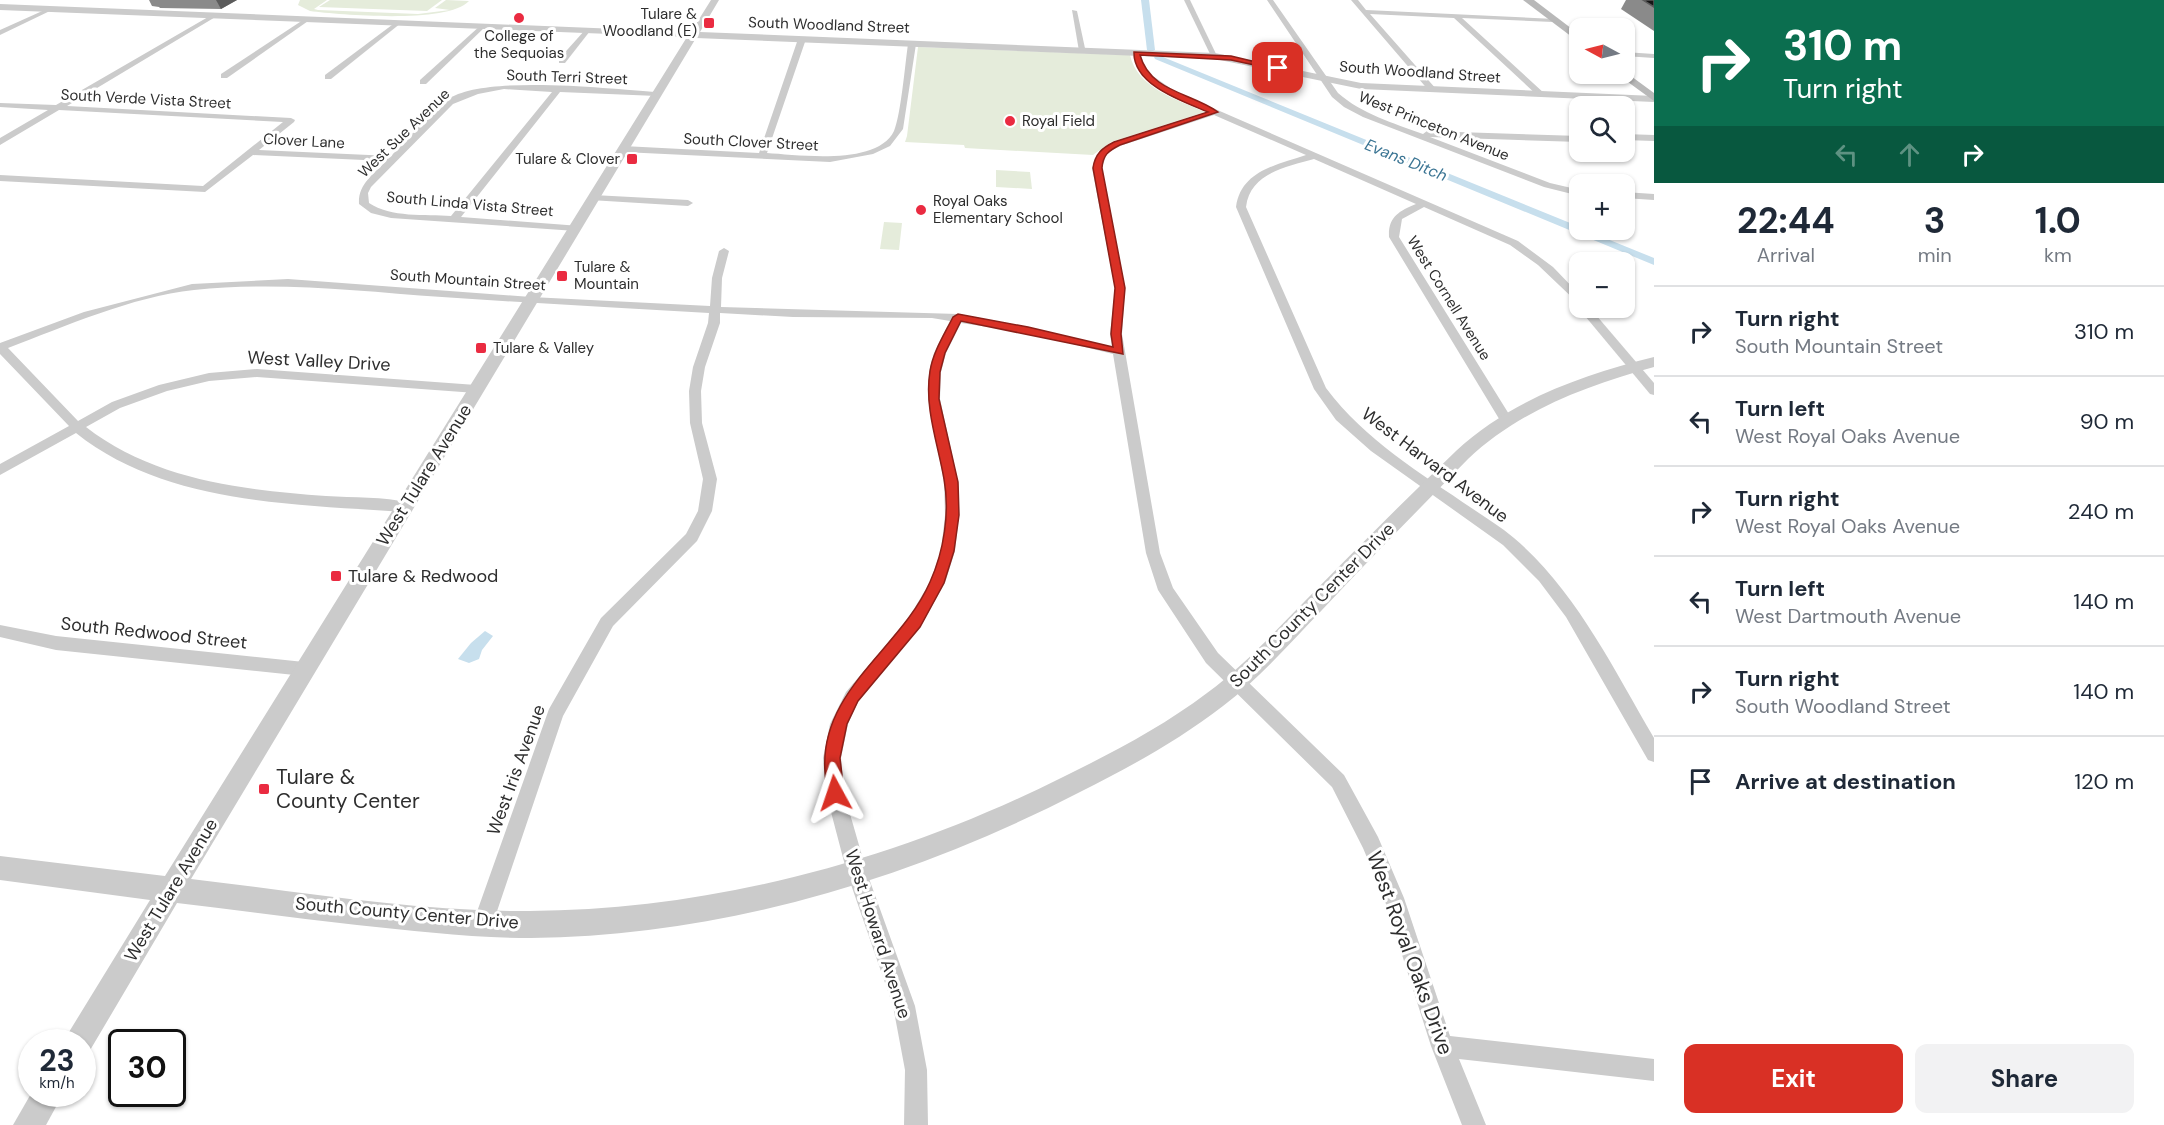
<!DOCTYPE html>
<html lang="en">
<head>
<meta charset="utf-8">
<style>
  body { margin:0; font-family:"DM Sans",sans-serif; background:#f2f2f3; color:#1f2937; height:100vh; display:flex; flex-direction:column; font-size:22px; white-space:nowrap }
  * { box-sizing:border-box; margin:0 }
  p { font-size:20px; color:#747a83 }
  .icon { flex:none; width:33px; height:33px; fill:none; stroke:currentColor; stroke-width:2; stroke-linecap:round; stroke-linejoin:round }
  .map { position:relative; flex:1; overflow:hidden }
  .sheet { display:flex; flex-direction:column; background:#fff; width:510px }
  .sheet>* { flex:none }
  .top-card { background:#0b6e4f; color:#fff; overflow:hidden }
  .needle { width:39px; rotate:277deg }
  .buttons { position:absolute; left:1569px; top:18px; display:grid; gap:12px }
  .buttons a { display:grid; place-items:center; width:66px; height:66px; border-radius:12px; background:#fff; box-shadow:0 2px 4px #0004; font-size:30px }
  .speed { position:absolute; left:18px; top:1029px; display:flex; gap:12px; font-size:30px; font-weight:700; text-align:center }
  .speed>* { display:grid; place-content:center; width:78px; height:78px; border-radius:50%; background:#fff; box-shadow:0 2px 4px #0004; line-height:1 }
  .speed small { font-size:15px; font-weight:400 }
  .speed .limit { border:3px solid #111; border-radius:9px; background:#fff; color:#111 }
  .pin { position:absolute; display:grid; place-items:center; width:51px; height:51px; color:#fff; margin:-26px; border-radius:12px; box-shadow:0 3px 9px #0006 }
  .me { position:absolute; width:66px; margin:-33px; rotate:355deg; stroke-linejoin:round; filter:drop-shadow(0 0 4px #0008) }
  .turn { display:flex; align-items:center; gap:21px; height:126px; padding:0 30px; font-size:27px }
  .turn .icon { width:78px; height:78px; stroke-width:2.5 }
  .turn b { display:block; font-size:42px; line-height:51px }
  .lanes { display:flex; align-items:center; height:57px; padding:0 30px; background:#0003; justify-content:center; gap:30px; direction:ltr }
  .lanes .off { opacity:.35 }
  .eta { display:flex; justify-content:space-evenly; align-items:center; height:102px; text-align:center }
  .eta b { font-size:36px; font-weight:700; line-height:42px }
  .cta { display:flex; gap:12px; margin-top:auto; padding:12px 30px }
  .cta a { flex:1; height:69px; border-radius:12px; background:#d93025; color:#fff; font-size:24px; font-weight:700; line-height:69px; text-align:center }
  .cta a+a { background:#f2f2f3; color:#1f2937 }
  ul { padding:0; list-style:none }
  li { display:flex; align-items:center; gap:18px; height:90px; padding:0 30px; border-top:2px solid #e0e1e3 }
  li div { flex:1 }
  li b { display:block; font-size:22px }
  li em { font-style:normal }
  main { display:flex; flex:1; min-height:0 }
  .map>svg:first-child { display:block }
</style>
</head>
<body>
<main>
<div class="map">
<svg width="1654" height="1125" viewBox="0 0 1654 1125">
  <rect width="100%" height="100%" fill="#fff"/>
  <g fill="#e5ecdb">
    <path d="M300,0H327L314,9L318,10L418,14L450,10L435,8L446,0L469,1C448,24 342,15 310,11L298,5Z"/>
    <polygon points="330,0 442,0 427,11 319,7"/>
    <path d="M918,47L1130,55C1137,88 1178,100 1205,112L1111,142L1093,155L965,148L964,145L905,142L907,136Z"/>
    <polygon points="996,170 1030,172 1032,189 996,187"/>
    <polygon points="884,222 902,223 899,250 880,249"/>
  </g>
  <polygon fill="#c7dfed" points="485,631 493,636 482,650 479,659 469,663 458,659 471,643"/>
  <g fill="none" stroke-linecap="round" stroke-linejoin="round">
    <g fill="#c7dfed" fill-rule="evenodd">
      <polygon points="1141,0 1149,0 1155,50 1151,52 1147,50"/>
      <polygon points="1158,55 1580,227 1580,230 1585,230 1654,258 1654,265 1155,59 1154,57"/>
    </g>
    <g fill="#cbcbcb" fill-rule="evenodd">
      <polygon points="1184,0 1190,0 1218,58 1211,56"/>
      <path d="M1267,0H1273L1338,93C1362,114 1393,123 1423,134L1427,131L1580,136V142L1430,137L1550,183L1580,190V196L1544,187L1363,117L1344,107L1332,97Z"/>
      <polygon points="1351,0 1358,0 1366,10 1555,19 1553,22 1462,18 1545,94 1538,96 1454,18 1370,14 1437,90 1430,92"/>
      <polygon points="49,8 54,9 0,35 0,30"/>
      <polygon points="1072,10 1077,11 1086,53 1079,51"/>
      <path d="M215,13L217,16L67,106L291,118L295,120L294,122L259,150L391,156C409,138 427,116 447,100C482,74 610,89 657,92L661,94L657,96L560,92L461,217L580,226V230L576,231L391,218L371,213L359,204C358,184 373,175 386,161L253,155L205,192L0,181V175L203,186L283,122L59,110L0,145V138L48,110L0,107V103L56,105ZM504,89L552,92L451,216C425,214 391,218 369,203L368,193L371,187L453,104L478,94Z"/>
      <polygon points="306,18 311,19 227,78 221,78 221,74"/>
      <polygon points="396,22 401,23 331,79 325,79 325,75"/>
      <polygon points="481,25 486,26 426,84 420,84 420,80"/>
      <polygon points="585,30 590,31 565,63 559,63 559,59"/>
      <path d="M802,37L806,39L767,153C799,155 877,166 894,131C901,114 905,65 908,44L912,42L916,44L903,129L890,146L873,154L830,162L623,152L619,149L623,146L759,153L798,39Z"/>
      <path d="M1136,51L1140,53L1147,72L1176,92L1518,241L1553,267L1580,295V305L1538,265L1510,245L1424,207L1402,219L1399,237L1512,419L1506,423L1501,422L1389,237C1388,217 1399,211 1416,204L1314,159C1286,167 1250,173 1246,207L1326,388C1366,441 1419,472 1473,509C1486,518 1501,527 1514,538C1576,591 1613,668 1654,738V762L1648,760L1566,617L1539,581L1503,545L1371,451L1336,420L1314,389L1236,207C1241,171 1276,165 1306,155L1214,115L1120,146L1107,153L1102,168L1125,288L1122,334L1160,553L1173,588L1218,653L1344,775L1378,837L1404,898L1450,1036L1654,1059V1081L1459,1059L1486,1125H1462L1431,1046L1384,898L1363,848L1332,787L1206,663L1158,590L1146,553L1113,354L1028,333L961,323L946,353L941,372L940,399L958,482L959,515L955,551L945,583L920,627L858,702L848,724L841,758L844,793L867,873L915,1006L927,1070L928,1125H904L905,1070L893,1006L847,873L826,793L823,758L830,724L846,692L908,619L930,582L941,551L945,515L944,482L928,399L929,372L934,353L950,321L932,318L793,317L720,313V323L705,367L701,391L702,423L717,479L712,511L697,541L613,626L563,716L493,923L490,930L483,933L476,930L473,923L549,709L601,618L686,534L698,511L703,479L690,423L689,391L693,367L708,323L709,313C620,308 531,303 442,297C359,291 277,281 194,290C131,297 66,326 8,348L78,421L112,402L159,385L209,373L257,369L476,385L482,389L476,393L257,377L209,381L167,391L120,408L86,427C154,480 243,490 326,496C353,498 384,496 409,503L411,507L409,511L404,512C295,504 166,505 76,433L0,475V464L69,426L0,354V343L84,312L192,284L288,279L531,297L710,306L712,278L719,251L724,248L729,251L722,278L721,307L958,314L963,316L1028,327L1112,347L1110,334L1115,288L1092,168L1100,150L1114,142L1207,112L1170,96L1141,75L1132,53Z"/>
      <polygon points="1624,52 1654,54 1654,58 1624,56"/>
      <polygon points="1624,134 1654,135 1654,141 1624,140"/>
      <polygon points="1624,192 1654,194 1654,200 1624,198"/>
      <polygon points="593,195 688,200 693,203 688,206 590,200 590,196"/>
      <polygon points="1580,306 1590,308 1654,383 1654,395 1650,394 1580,310"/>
      <polygon points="0,625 56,636 304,662 310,664 312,669 310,674 304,676 56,650 0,637"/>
    </g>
    <g fill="#cbcbcb" fill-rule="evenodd">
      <path d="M711,0H719L700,32L1215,53L1361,83L1654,96V102L1361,89L1215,59L696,38L191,879C303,892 417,912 530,911C713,910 897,860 1061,778C1112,753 1162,727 1207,693C1244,666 1274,632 1305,601C1355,550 1405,500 1456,451C1511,400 1582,375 1654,357V367C1586,386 1520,410 1468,459C1419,509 1370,559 1322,610C1290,643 1260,678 1223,706C1179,740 1130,767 1080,792C911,879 722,936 531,938C473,938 415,931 357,925C297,918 237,910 177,903L89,1052L82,1055V1042H65L69,1032L150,900L0,880V856L165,876L687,37L0,10V4L691,32Z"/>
      <polygon points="32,1092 63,1094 46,1125 13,1125"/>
    </g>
    <g fill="#b8b8b8" fill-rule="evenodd">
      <polygon points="1523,0 1534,0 1580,35 1580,43"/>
      <polygon points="1624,71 1654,93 1654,101 1617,74 1624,74"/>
    </g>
  </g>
  <g fill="#8a8a8a">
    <polygon points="149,0 237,0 221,9 160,8 159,7 152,6"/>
    <polygon points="1626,0 1654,0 1654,31 1621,9"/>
  </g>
  <polygon fill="#5b5b5b" points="216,0 237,0 221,9"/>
  <polygon fill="#151515" stroke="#5b5b5b" stroke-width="1.5" points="1643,0 1654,0 1654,7"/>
  <path fill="#d93025" stroke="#8d1f18" stroke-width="1.5" d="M1134,52L1231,56L1282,68L1278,70L1231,60L1140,55C1150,92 1192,93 1218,112L1120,145C1108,151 1103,155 1102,168L1125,288L1121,334L1123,354L961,321L945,353L940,372L939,399L958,482L959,515L954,551L944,583L920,627L858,701L847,724L840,758L844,793L841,799L835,801L829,799C825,790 826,781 825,772C819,690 901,649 930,582C944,551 950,512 944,479C938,444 924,407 930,371C933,352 944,335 953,317L958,314L1028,327L1113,347L1111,334L1115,288L1093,168C1095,154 1102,148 1114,142L1208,112C1182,101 1133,85 1134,52Z"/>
  <g fill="#ea2b41" stroke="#fff" stroke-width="2">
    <circle cx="519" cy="18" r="6"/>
    <rect x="703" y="17" width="12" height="12" rx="3"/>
    <circle cx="1010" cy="121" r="6"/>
    <rect x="626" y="153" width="12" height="12" rx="3"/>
    <circle cx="921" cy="210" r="6"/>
    <rect x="556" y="270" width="12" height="12" rx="3"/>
    <rect x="475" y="342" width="12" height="12" rx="3"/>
    <rect x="330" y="570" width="12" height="12" rx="3"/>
    <rect x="258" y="783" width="12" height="12" rx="3"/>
  </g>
  <g text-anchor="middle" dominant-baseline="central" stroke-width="6" stroke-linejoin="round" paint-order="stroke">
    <g font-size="15" fill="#2e2e2e" stroke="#fff" text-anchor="start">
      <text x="697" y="14" text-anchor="end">Tulare &amp;<tspan x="697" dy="17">Woodland (E)</tspan></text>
      <text x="519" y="36" text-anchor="middle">College of<tspan x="519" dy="17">the Sequoias</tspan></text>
      <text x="1022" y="121">Royal Field</text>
      <text x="620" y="159" text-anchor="end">Tulare &amp; Clover</text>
      <text x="933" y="201">Royal Oaks<tspan x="933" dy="17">Elementary School</tspan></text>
      <text x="574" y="267">Tulare &amp;<tspan x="574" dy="17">Mountain</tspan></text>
      <text x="493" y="348">Tulare &amp; Valley</text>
    </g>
    <g font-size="15" fill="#2e2e2e" stroke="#fff">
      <text transform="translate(829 25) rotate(2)">South Woodland Street</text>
      <text transform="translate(1420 72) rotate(4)">South Woodland Street</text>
      <text transform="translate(567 77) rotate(2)">South Terri Street</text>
      <text transform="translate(146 99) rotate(3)">South Verde Vista Street</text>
      <text transform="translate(1434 126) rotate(22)">West Princeton Avenue</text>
      <text transform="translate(404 133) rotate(-44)">West Sue Avenue</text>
      <text transform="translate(304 141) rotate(3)">Clover Lane</text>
      <text transform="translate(751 142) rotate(3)">South Clover Street</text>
      <text transform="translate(470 204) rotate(5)">South Linda Vista Street</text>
      <text transform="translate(468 280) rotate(4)">South Mountain Street</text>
      <text transform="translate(1449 298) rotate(58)">West Cornell Avenue</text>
    </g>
    <g font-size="16" font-style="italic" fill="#3a7493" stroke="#fff">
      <text transform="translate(1406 160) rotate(22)">Evans Ditch</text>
    </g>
    <g font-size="18" fill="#2e2e2e" stroke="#fff">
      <text transform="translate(319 361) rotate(3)">West Valley Drive</text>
      <text transform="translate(1435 465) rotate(37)">West Harvard Avenue</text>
      <text transform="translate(424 475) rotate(-58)">West Tulare Avenue</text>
      <text transform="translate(1312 605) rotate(-45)">South County Center Drive</text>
      <text transform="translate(154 633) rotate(6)">South Redwood Street</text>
      <text transform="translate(516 770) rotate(-70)">West Iris Avenue</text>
      <text transform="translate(171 890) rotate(-59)">West Tulare Avenue</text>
      <text transform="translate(407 913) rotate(5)">South County Center Drive</text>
      <text transform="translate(878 934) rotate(72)">West Howard Avenue</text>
    </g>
    <g font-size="18" fill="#2e2e2e" stroke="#fff" text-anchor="start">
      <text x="348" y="576">Tulare &amp; Redwood</text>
    </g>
    <g font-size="21" fill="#2e2e2e" stroke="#fff" text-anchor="start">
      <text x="276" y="777">Tulare &amp;<tspan x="276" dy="24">County Center</tspan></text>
    </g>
    <g font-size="21" fill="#2e2e2e" stroke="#fff">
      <text transform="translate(1410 953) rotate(70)">West Royal Oaks Drive</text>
    </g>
  </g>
</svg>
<div class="buttons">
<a><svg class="needle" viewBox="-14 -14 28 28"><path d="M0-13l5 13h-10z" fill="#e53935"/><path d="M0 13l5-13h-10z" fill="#747a83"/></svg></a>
<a><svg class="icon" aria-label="search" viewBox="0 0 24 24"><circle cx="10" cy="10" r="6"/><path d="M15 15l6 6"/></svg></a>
<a>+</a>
<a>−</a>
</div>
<div class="speed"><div>23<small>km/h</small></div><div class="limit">30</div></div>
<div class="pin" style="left:1278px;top:68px;background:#d93025"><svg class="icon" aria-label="arrive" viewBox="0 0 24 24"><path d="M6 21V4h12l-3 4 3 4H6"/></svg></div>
<svg class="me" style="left:835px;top:793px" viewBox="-20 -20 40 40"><path d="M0-17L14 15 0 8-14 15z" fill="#d93025" stroke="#fff" stroke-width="4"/></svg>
</div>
<section class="sheet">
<div class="top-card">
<div class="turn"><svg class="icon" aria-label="right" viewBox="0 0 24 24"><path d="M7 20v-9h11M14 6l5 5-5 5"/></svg><div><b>310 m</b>Turn right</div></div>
<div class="lanes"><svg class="icon off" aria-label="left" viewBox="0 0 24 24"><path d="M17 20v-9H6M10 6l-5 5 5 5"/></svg><svg class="icon off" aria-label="ahead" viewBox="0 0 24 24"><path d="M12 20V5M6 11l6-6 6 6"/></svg><svg class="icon" aria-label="right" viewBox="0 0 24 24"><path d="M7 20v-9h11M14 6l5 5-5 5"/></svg></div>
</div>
<div class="eta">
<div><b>22:44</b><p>Arrival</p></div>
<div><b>3</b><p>min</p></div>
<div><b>1.0</b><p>km</p></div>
</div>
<ul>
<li><svg class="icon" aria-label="right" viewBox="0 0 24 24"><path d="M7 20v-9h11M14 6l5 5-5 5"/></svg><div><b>Turn right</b><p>South Mountain Street</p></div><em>310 m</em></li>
<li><svg class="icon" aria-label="left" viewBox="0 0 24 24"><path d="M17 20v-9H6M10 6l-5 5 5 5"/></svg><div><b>Turn left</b><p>West Royal Oaks Avenue</p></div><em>90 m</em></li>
<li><svg class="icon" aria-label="right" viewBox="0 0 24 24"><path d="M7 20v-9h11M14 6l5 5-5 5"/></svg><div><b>Turn right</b><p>West Royal Oaks Avenue</p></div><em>240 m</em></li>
<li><svg class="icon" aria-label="left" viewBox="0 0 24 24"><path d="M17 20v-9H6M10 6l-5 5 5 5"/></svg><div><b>Turn left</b><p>West Dartmouth Avenue</p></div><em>140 m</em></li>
<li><svg class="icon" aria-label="right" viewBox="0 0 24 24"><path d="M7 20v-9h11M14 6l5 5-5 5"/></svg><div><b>Turn right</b><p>South Woodland Street</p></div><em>140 m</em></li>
<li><svg class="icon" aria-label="arrive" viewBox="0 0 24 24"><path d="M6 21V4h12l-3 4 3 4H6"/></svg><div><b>Arrive at destination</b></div><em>120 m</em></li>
</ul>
<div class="cta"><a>Exit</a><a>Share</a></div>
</section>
</main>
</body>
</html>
